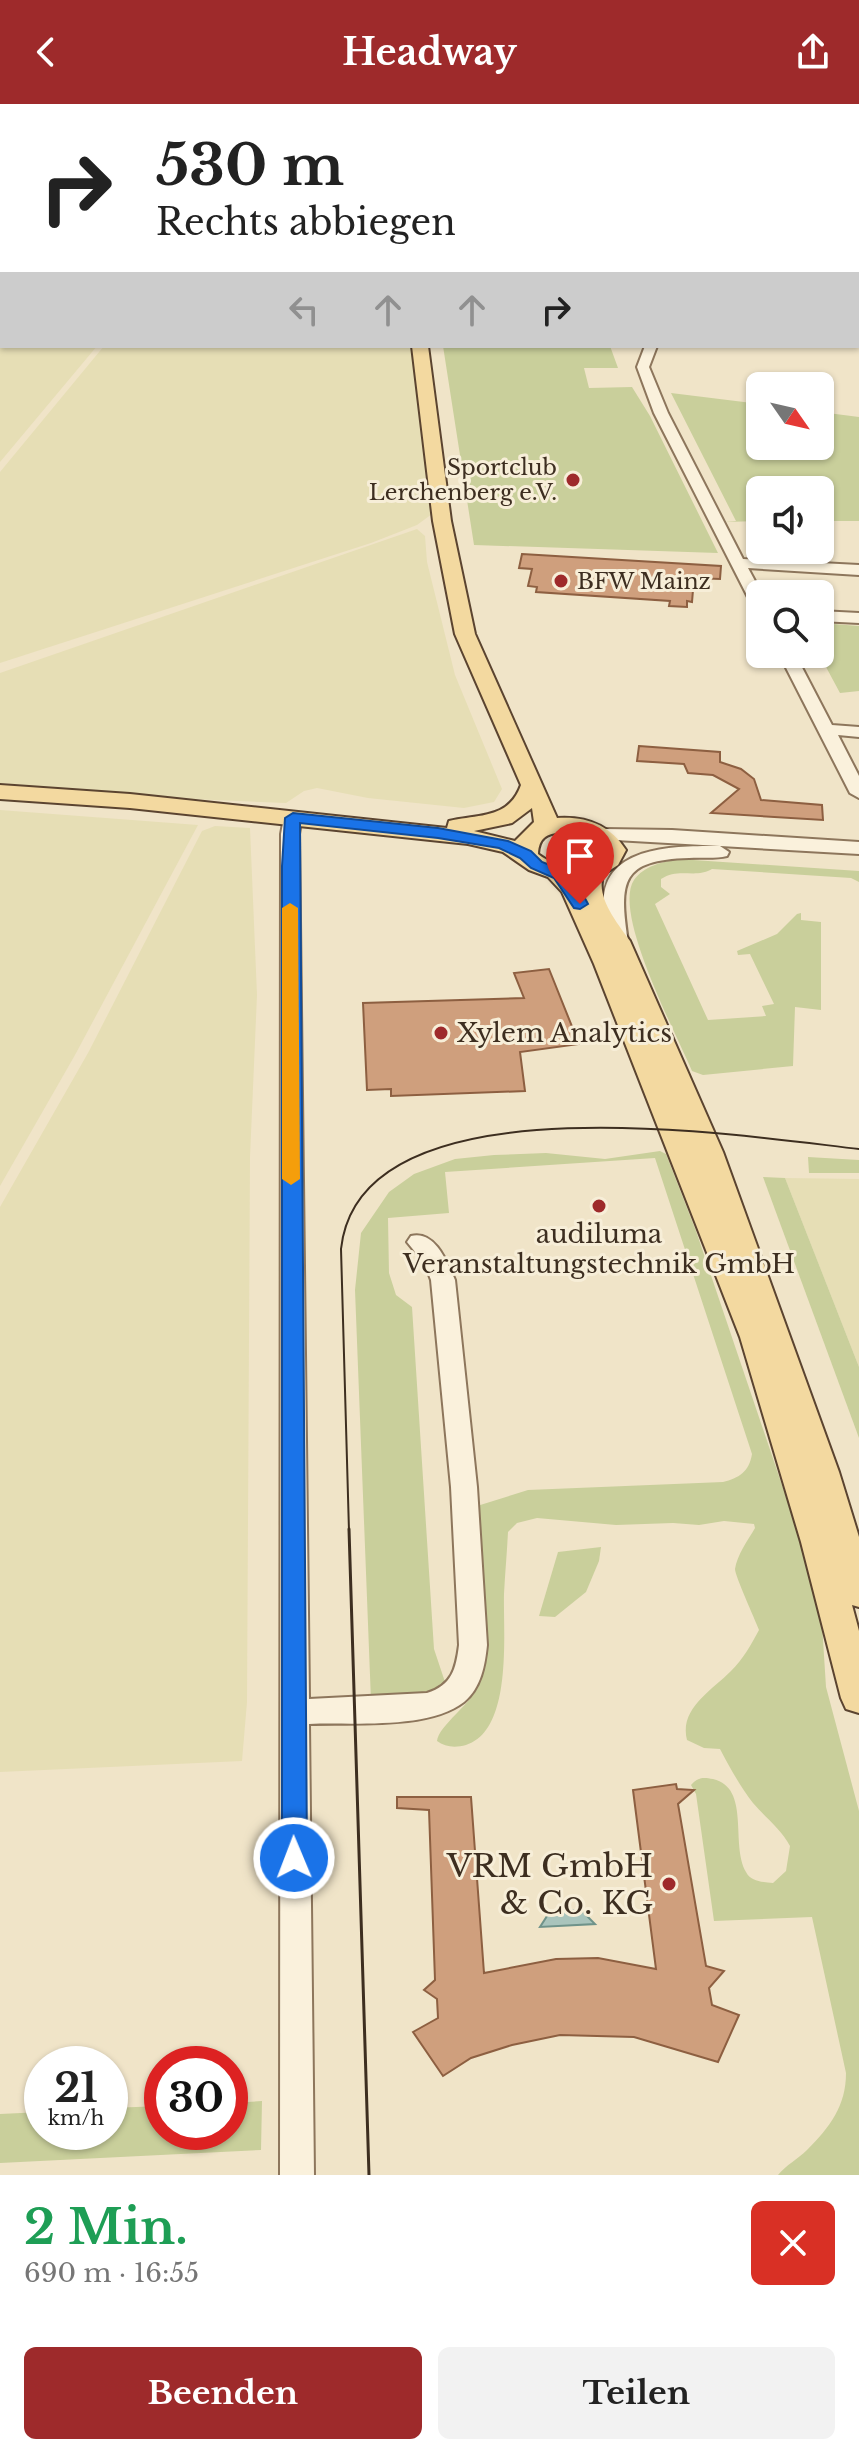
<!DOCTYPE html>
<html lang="de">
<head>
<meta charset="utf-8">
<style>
  body { margin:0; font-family:"Libre Baskerville",serif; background:#f2f2f2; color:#222; height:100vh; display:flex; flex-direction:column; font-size:30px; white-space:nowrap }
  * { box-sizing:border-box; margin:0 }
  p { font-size:26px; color:#767676 }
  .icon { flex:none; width:44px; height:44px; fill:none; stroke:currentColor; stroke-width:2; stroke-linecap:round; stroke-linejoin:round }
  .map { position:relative; height:2071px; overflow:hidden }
  .side { display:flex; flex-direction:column; background:#fff; flex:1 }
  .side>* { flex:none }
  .hud { position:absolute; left:0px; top:0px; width:860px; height:244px; box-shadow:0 2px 6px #0004; background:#fff; color:#222; overflow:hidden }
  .needle { width:52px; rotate:124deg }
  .controls { position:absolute; left:746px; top:268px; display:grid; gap:16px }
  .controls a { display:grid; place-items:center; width:88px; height:88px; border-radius:12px; background:#fff; box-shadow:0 2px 6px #0004; font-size:40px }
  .speed { position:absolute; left:24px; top:1942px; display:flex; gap:16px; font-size:40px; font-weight:700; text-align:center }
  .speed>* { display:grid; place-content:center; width:104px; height:104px; border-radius:50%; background:#fff; box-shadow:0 2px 6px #0004; line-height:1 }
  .speed small { font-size:20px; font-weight:400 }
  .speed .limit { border:12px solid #d22; background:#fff; color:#111 }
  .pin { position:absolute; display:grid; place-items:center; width:68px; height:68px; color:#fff; margin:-82px -34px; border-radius:50% 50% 50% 0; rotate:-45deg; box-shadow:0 0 8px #0007 }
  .pin .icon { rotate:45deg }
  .me { position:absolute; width:88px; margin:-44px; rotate:359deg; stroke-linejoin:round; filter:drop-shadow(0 0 6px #0008) }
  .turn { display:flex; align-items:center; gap:28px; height:168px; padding:0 24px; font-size:36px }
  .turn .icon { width:104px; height:104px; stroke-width:2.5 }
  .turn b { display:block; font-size:56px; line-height:68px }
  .lanes { display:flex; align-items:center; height:76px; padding:0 24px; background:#0003; justify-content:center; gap:40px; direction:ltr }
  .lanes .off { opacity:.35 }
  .round { display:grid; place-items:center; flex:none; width:84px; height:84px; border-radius:12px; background:#f2f2f2 }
  .head { display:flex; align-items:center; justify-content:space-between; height:136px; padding:0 24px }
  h1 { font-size:48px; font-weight:700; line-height:60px; color:#1e9e55 }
  .cta { display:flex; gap:16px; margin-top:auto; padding:16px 24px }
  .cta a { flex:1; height:92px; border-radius:12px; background:#9e2a2b; color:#fff; font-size:32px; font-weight:700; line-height:92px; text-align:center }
  .cta a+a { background:#f2f2f2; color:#222 }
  header { display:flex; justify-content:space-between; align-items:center; height:104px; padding:0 24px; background:#9e2a2b; color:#fff; font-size:36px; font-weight:700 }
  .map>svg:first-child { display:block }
</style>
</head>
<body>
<header><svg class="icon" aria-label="back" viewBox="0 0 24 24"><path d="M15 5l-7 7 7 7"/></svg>Headway<svg class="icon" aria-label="share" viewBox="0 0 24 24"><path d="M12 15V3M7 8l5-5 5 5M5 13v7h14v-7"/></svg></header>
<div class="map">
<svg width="859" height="2071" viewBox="0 0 859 2071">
  <rect width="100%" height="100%" fill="#f0e4c8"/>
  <g fill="#e6deb5">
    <polygon points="0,0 297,0 2,2 2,181"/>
    <polygon points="0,184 2,242 97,242 0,358"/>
    <polygon points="104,242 414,242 432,410 417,421 371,439 0,559 0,368"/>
    <polygon points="417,425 425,432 427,458 455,571 502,685 494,698 464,704 368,694 317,684 304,687 286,699 167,694 0,679 0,569"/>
    <polygon points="0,706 198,721 75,951 0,1082"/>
    <polygon points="215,722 250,724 257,891 250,1053 247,1598 242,1657 0,1668 0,1103 88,949 202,727"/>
    <polygon points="785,1074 859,1075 859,1263"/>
  </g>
  <g fill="#c9cf9b">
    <polygon points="443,242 610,242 618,264 584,264 589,284 632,283 650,312 718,449 474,441"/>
    <polygon points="671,289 760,300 760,342 820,342 820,308 859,313 859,417 820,417 820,386 760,386 760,417 725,418 736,417"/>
    <polygon points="820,519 859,522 859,587 840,589 826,563 818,563 810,550 820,550"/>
    <path d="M678,755L859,767V778L851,774L712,765C695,775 679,763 661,775V783L670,790L655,800L708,916L766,912L762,902L774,900L750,850L738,851L737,847L777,830L797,810L801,809V816L821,818V906L795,903L793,962L703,971L692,967C677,931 612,809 634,776C644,762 662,758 678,755Z"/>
    <path d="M660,1047L666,1050L696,1127L805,1449L822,1520L826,1583L859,1707V2071H778C786,2061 798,2055 807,2046C830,2023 846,2002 846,1969L812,1813L714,1817L696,1690L691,1681C698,1673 703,1673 713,1675C751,1684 730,1740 746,1768C751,1778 763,1778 773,1779L786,1767L790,1742C781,1725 766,1714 753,1699C740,1682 730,1664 720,1645L704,1644L687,1636C679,1605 711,1587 731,1567C743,1555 751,1541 759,1526C755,1515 735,1472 735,1465C737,1451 748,1436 755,1424L754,1420L724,1417L699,1421L673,1419L616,1421L537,1414L517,1419L508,1428C507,1449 505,1469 504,1490C503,1530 513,1626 466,1641C455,1644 445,1643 437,1637C439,1621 471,1601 480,1579C491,1554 479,1437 477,1402L528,1386L723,1378C739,1374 749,1368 752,1350L655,1054L445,1068L449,1109L388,1114L389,1169L396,1191L412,1203L434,1545L445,1578L430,1589L371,1597L355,1186L361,1129L389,1088L414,1070L455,1055L494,1051L546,1049L605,1055Z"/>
    <polygon points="808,1053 859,1056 859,1069 809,1069"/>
    <polygon points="763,1073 785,1074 859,1263 859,1334"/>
    <polygon points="601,1443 599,1457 586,1488 555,1513 539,1512 558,1448"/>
    <polygon points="262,1997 261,2046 0,2059 0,2010 42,2008 42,2028 110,2028 110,2004 162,2002 162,2028 230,2028 230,1999"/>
  </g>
  <polygon fill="#a9c4bc" stroke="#6f938a" stroke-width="2" points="560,1804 583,1808 595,1820 540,1823 549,1809"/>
  <g fill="#cf9f7d" stroke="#8d5f41" stroke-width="2">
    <polygon points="522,450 721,462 720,475 694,474 692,498 687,497 687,503 669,502 670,497 536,488 537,483 528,482 532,465 519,464"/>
    <polygon points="639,642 720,648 720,658 741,665 754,675 761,696 822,701 823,716 711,709 739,685 713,671 688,669 684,660 637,657"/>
    <polygon points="549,865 579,940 520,948 525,987 391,992 391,985 367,986 363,899 524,894 514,869"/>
    <polygon points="676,1680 677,1685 694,1686 678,1700 706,1862 724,1867 709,1884 712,1901 739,1911 718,1958 634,1933 560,1931 512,1941 471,1954 443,1972 413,1928 438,1914 437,1895 424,1886 435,1876 429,1706 397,1704 397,1693 471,1693 484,1869 556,1855 598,1854 656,1865 633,1686"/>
  </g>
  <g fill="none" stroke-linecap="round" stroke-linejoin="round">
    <defs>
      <g id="minor">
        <polygon points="406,0 433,0 435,2 408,2"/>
        <rect x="858" y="89" width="1" height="6"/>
        <polygon points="645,242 657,242 649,263 668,309 743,455 859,461 859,471 748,464 762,490 760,507 754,505 654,309 637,263"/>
        <polygon points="820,507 859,509 859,519 820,517"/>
        <polygon points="779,550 795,550 832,621 859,623 859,633 838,631 859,672 859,694 850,689"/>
        <path d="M293,709L302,714L299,730L309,1595L427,1589C452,1581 456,1565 459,1541L451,1383L431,1176L425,1160L407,1138L411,1132C435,1126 447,1158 455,1176L477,1383L487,1541C485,1561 481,1584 464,1598C428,1626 353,1618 309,1620L314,2071H280L281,730L284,714Z"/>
        <polygon points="604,725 672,726 859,738 859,750 598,735 595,731"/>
        <path d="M720,742L729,748L727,752C715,755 702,753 689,754C621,756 619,777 628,837L625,841H611C605,831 605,816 604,804C599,741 675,742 720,742Z"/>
      </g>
      <g id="major">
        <rect x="454" y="0" width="12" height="2"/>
        <rect x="858" y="39" width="1" height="8"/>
        <path d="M412,242H428L451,417L475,530L557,714C587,712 610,721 626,746L618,761L604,770C594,791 618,820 630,837L723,1048L839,1368L859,1433V1503L852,1501L859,1527V1609L846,1605L841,1594L801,1438L740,1233L594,860L562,788L548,773L529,766L503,748L468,740L130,704L0,695V681L130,690L447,724L449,717C479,710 509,715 521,681L455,530L433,417ZM532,704L534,718L515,737L474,727L512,719ZM562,728C579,729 593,731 602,746C590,771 556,764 538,750C539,734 546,730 562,728Z"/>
      </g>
    </defs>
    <use href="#minor" stroke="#8d765c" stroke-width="4"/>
    <use href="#major" stroke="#5b4430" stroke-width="4"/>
    <use href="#minor" fill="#faf1dc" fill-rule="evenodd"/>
    <use href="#major" fill="#f3d9a0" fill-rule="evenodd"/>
    <path stroke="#3d2e20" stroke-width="2" d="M349,1427L341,1145C360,970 742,1032 859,1045"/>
    <polyline stroke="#3d2e20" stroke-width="3" points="349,1425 369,2071"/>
  </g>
  <polygon fill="#1a73e8" stroke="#114b97" stroke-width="2" points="293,709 438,724 508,737 531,747 542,758 565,767 580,785 588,800 580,805 574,804 554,774 531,764 520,754 499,744 438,734 300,719 307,1754 303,1762 294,1766 285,1762 282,1754 282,762 285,714"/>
  <polygon fill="#f59e0b" points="290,799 298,804 300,1075 291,1081 282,1075 282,804"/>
  <g fill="#9e2a2b" stroke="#f7eed8" stroke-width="3">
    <circle cx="573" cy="376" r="8"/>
    <circle cx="561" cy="477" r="8"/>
    <circle cx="441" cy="929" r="8"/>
    <circle cx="599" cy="1102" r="8"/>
    <circle cx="669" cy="1780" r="8"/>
  </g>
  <g text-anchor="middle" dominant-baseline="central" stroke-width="6" stroke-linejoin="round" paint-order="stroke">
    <g font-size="22" fill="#3d2e20" stroke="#f7eed8" text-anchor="end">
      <text x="557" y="363">Sportclub<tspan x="557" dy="25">Lerchenberg e.V.</tspan></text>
      <text x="577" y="477" text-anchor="start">BFW Mainz</text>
    </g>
    <g font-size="26" fill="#3d2e20" stroke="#f7eed8" text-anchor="start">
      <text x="457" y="929">Xylem Analytics</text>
      <text x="599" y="1130" text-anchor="middle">audiluma<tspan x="599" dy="30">Veranstaltungstechnik GmbH</tspan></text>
    </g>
    <g font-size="32" fill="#3d2e20" stroke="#f7eed8" text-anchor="end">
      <text x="653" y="1762">VRM GmbH<tspan x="653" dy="37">&amp; Co. KG</tspan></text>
    </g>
  </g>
</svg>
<div class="controls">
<a><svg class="needle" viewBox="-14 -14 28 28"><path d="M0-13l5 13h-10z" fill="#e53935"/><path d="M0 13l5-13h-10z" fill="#767676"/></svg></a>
<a><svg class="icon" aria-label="sound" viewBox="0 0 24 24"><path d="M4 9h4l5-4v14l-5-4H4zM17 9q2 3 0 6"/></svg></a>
<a><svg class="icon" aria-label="search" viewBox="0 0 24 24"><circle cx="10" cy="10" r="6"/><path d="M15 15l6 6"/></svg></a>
</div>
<div class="speed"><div>21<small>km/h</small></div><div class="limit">30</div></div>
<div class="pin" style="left:580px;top:800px;background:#d93025"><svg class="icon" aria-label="arrive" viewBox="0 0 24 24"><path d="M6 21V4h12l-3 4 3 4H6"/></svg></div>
<svg class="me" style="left:294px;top:1754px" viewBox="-20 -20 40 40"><circle r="17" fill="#1a73e8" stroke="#fff" stroke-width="3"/><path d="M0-11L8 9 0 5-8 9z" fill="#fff"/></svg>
<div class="hud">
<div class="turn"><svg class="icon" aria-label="right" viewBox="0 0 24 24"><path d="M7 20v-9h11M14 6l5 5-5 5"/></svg><div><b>530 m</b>Rechts abbiegen</div></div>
<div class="lanes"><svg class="icon off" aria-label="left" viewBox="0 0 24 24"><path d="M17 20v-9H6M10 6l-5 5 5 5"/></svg><svg class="icon off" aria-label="ahead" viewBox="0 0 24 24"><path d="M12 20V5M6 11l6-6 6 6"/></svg><svg class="icon off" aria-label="ahead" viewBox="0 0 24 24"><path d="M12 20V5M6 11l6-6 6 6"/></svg><svg class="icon" aria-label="right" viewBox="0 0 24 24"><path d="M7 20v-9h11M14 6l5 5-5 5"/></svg></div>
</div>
</div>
<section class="side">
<div class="head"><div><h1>2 Min.</h1><p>690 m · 16:55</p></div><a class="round" style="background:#d93025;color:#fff"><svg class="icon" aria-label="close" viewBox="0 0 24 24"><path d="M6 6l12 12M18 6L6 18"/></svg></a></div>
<div class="cta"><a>Beenden</a><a>Teilen</a></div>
</section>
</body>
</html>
